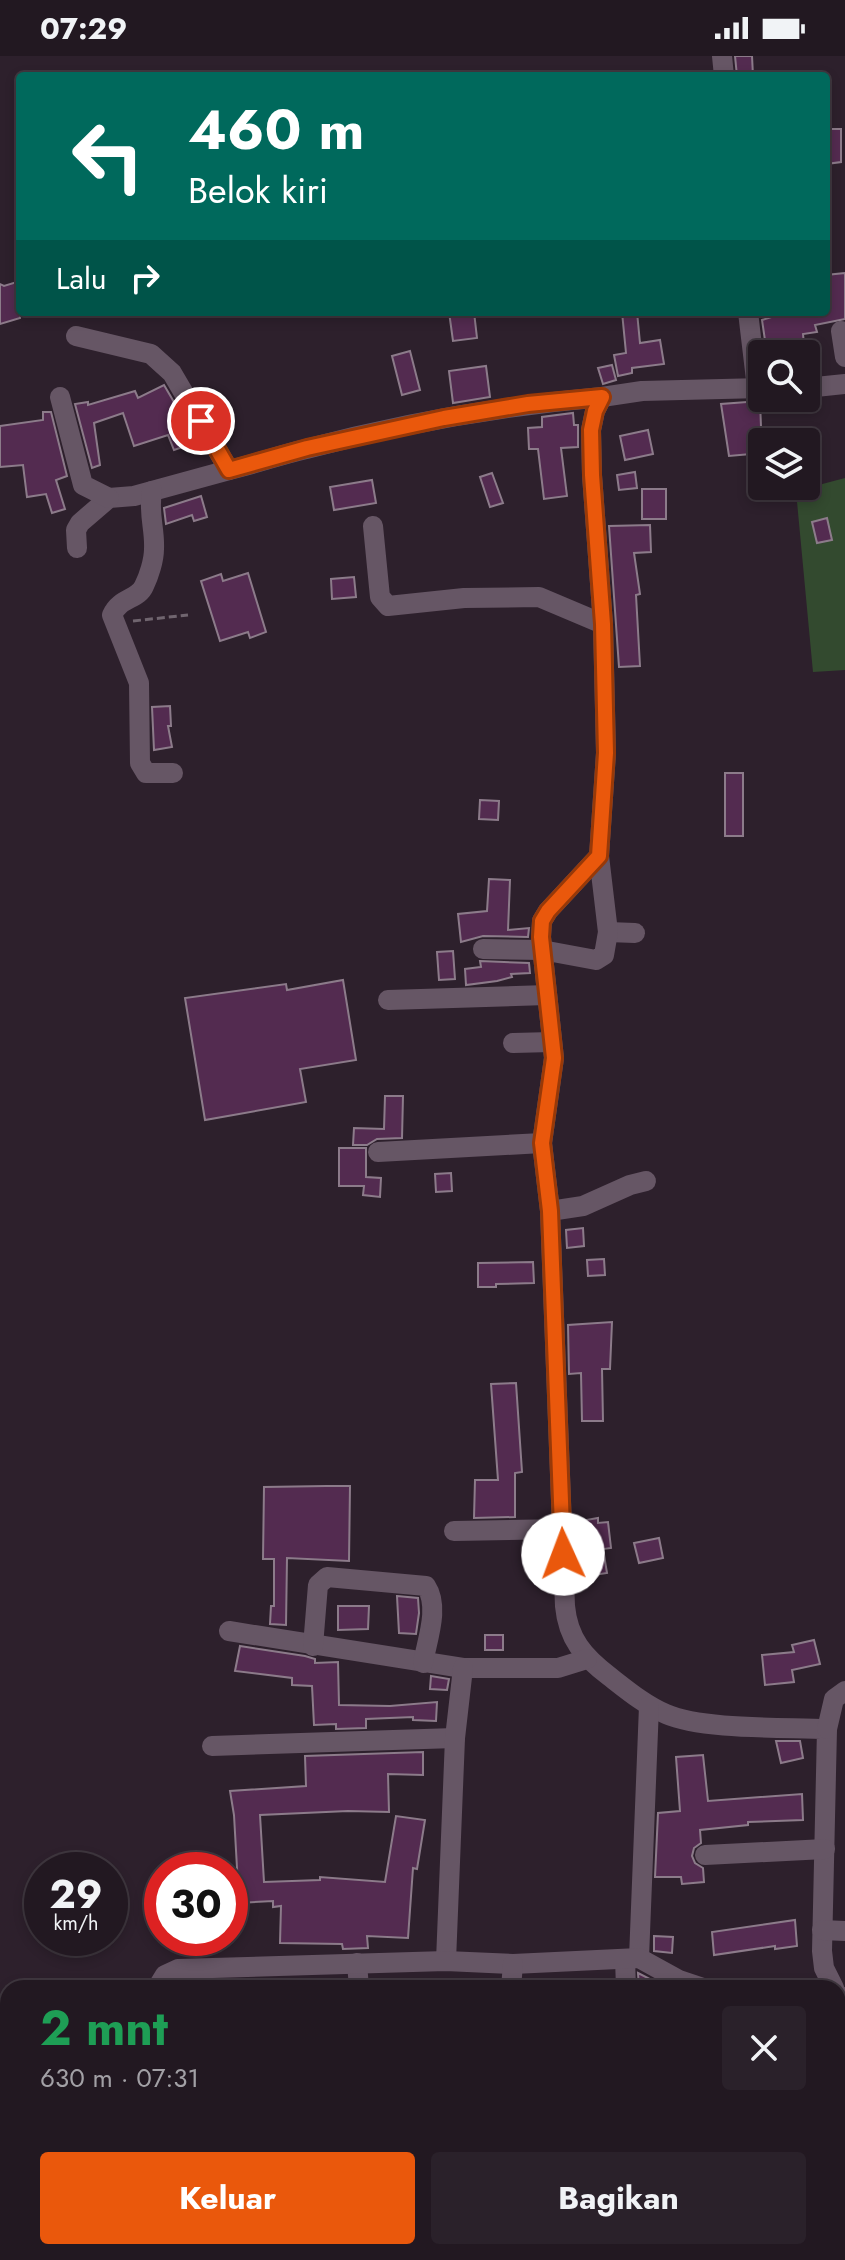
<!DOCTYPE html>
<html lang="id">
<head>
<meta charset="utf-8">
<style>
  body { margin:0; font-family:Jost,sans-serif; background:#2a212a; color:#f1f3f6; height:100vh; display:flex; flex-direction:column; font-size:30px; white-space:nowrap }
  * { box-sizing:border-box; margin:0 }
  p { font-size:26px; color:#a2a0a5 }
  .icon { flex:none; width:44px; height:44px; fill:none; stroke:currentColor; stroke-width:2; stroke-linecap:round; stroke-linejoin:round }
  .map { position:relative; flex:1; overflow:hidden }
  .panel { position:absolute; left:0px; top:1924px; width:846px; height:280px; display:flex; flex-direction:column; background:#221821; border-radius:24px 24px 0 0; box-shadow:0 4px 12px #0003,0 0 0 2px #3f373f }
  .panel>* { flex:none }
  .top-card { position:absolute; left:16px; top:16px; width:814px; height:244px; border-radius:8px; box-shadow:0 4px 12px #0003,0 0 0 2px #3f373f; background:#00695c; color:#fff; overflow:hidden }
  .controls { position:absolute; left:748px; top:284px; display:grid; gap:16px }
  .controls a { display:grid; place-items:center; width:72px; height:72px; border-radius:8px; background:#221821; box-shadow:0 4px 12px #0003,0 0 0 2px #3f373f; font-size:40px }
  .speed { position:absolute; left:24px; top:1796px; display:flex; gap:16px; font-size:40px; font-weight:700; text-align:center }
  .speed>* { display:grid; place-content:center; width:104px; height:104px; border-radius:50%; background:#221821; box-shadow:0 4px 12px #0003,0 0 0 2px #3f373f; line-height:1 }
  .speed small { font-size:20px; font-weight:400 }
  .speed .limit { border:12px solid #d22; background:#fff; color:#111 }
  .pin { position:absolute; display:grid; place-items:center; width:68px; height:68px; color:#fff; margin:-34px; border:4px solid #fff; border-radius:50%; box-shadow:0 2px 8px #0007 }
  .me { position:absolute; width:88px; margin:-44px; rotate:358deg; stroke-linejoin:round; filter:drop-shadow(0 0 6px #0008) }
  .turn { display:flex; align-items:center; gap:28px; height:168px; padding:0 40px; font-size:36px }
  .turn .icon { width:104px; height:104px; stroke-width:2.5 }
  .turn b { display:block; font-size:56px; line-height:68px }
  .then { display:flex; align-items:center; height:76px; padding:0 40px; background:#0003; gap:16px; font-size:30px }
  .round { display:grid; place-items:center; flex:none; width:84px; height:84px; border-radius:8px; background:#2a212a }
  .head { display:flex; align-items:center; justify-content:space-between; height:136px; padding:0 40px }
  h1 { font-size:48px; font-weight:700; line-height:60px; color:#1e9e55 }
  .primary-button { display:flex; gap:16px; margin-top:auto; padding:16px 40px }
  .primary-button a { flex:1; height:92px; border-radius:8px; background:#ea580c; color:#fff; font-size:32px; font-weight:700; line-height:92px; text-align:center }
  .primary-button a+a { background:#2a212a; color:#f1f3f6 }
  .status { display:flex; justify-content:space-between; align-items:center; height:56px; padding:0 40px; background:#221821; direction:ltr }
  .status svg { height:22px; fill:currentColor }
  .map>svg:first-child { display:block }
</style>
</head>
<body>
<div class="status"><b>07:29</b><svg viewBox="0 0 49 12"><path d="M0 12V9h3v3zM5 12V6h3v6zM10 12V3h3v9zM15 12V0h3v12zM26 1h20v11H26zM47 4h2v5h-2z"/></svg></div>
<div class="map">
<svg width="845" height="2204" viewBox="0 0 845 2204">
  <rect width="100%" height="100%" fill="#2d202c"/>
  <polygon fill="#334a2f" points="845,422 845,614 813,616 796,435"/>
  <g fill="#532b50" stroke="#8c7b8a" stroke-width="2">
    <polygon points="735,0 752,0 753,20 737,20"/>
    <polygon points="826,73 841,73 841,106 826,108"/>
    <polygon points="845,217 845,263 815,269 817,276 803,278 805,298 767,298 762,264 787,256 829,256 826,219"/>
    <polygon points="20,225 20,262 0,268 0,228 4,230"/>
    <polygon points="449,256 474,256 477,282 453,285"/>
    <polygon points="622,256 637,256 640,287 660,284 664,308 632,312 632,317 618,320 614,299 626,297"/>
    <polygon points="410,295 420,334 402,339 392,300"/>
    <polygon points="612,309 616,324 603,328 598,312"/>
    <polygon points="486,310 490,341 453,347 449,315"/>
    <polygon points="164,329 188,370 195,387 174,394 168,379 134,390 123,357 94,367 100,409 92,412 75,348 88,346 88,349 135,335 138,342"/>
    <polygon points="760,345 762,397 729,400 721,348"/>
    <polygon points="43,356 51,356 67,420 56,424 65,453 52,457 46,438 27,441 23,409 0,411 0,370 43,364"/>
    <polygon points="573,357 574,369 578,369 578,391 561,392 567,440 544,443 538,393 529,393 528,372 542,371 542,361"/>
    <polygon points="648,374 653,398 625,404 620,380"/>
    <polygon points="635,416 637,432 619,434 617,419"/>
    <polygon points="492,417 503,447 490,451 480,421"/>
    <polygon points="372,424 376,447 334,454 330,431"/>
    <rect x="642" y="433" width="24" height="30"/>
    <polygon points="201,440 207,461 194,465 192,459 166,468 164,452"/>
    <polygon points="827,462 832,484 817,487 812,466"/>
    <polygon points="650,469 651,496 634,497 640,538 636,539 640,610 619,611 609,470"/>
    <polygon points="248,517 266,576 250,582 248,576 220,585 201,525 221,518 223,525"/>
    <polygon points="354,521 356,541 332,543 331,523"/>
    <polygon points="170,650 171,670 168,670 172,691 154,694 152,651"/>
    <rect x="725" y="717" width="18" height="63"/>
    <polygon points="480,744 499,745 498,764 479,763"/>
    <polygon points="489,823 510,824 508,874 529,872 528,881 483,880 461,886 458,858 487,855"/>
    <polygon points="453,895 455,923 439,924 437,896"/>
    <polygon points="480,905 529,907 530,917 511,918 512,921 497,925 466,929 465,913 481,911"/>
    <polygon points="343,924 356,1004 300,1013 306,1046 205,1064 185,942 286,928 287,934"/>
    <polygon points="385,1040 403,1040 402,1082 377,1083 367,1089 353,1089 354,1072 384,1073"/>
    <polygon points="339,1092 366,1092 366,1121 381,1122 380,1141 363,1139 364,1130 339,1130"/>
    <polygon points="451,1117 452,1135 436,1136 435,1118"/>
    <polygon points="583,1172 584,1190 567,1192 566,1174"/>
    <polygon points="604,1203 605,1219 588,1220 587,1204"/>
    <polygon points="533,1206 534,1227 496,1228 496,1231 478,1231 478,1207"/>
    <polygon points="612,1266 610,1313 602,1313 603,1365 582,1365 581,1317 569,1318 568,1269"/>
    <polygon points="516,1327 522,1416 515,1417 515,1461 474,1462 475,1424 498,1424 491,1328"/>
    <polygon points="326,1430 350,1430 349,1505 287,1502 286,1569 270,1568 271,1550 274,1550 274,1503 263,1503 264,1431"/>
    <polygon points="598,1462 598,1467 608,1466 611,1492 603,1493 607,1517 587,1520 584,1506 591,1505 586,1464"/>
    <polygon points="659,1482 663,1502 639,1507 634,1487"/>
    <polygon points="397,1540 418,1542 419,1557 416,1578 399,1577"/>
    <polygon points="338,1550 369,1550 368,1573 338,1574"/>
    <rect x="485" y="1579" width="18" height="15"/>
    <polygon points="814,1584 820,1608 792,1614 794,1626 765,1629 762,1599 794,1596 792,1589"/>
    <polygon points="240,1590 305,1600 315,1603 315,1607 338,1606 339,1649 390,1650 437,1646 436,1665 413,1664 413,1661 366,1663 366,1672 336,1673 336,1668 314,1669 312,1630 292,1629 292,1622 235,1615"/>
    <polygon points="431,1620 449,1623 447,1634 430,1633"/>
    <polygon points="776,1685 800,1685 803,1702 781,1707"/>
    <polygon points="423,1696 423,1719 388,1718 389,1756 348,1755 260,1759 264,1826 320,1824 320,1821 385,1826 396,1760 425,1764 417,1813 413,1812 408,1882 367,1880 368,1892 343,1893 342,1888 280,1887 281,1850 273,1851 273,1845 239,1847 234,1759 230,1735 306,1730 305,1700"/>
    <polygon points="703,1699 708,1745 802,1738 803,1764 748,1766 748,1769 700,1774 701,1787 694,1792 692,1800 695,1807 703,1812 704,1826 682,1828 681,1821 655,1821 658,1757 680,1755 676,1701"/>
    <polygon points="795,1864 797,1890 775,1893 775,1890 714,1899 712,1876"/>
    <polygon points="654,1880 673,1881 672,1897 654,1895"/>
    <polygon points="638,1917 650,1923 650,1932 639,1932"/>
  </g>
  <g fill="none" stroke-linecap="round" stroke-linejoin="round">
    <polyline stroke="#70656f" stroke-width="3" stroke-dasharray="8 4" stroke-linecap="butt" points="133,565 188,559"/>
    <g stroke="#665665" stroke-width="20">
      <polyline points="722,0 724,20"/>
      <polyline points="748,256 757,332"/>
      <polyline points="841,275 845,301"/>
      <polyline points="76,280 151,298 172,317 229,414 134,440 109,442 80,467 76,474 77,492"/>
      <path d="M762,332L642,335L602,341L595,355L591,374L592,419L603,568L606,697L599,800L548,855L542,865L541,881L554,1002L542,1087L550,1155L565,1550C568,1583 584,1601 609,1620C627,1634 645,1649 666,1658C702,1674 784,1671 827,1673L822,1895L824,1912L834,1932"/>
      <polyline points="806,332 845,328"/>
      <polyline points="60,341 83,429 109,442"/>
      <path d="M229,414C255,408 280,399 306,393C403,367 503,350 602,341"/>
      <path d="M152,435C148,458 155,472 154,493C154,504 149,520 144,530C138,544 120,541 112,559L139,627L140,707L146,717H173"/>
      <polyline points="373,470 380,541 388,550 464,542 539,541 603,568"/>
      <polyline points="608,876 635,877"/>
      <polyline points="483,893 542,894 596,904 604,899 608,876 599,800"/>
      <polyline points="388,944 547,939"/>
      <polyline points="513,987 552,986"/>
      <polyline points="378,1096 542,1087"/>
      <polyline points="550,1155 583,1150 630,1129 646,1125"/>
      <polyline points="454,1475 562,1473"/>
      <polyline points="229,1575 463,1612 558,1612 587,1603"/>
      <path d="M313,1590L318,1529L327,1521L426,1530C440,1551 427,1584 423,1607"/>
      <polyline points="827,1673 834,1643 845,1635"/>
      <polyline points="212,1690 455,1682"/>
      <polyline points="705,1799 825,1793"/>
      <polyline points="822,1874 845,1875"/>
      <polyline points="639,1902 649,1650"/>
      <polyline points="625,1903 626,1932"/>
      <polyline points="446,1905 455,1682 463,1612"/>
      <polyline points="357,1907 359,1932"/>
      <polyline points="157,1932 165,1919 178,1913 446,1905 513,1908 639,1902 679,1924 703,1932"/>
      <polyline points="511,1932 513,1908"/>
      <polyline points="838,1970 841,1965 840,1940"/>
      <polyline points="172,2196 173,2204"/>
      <polyline points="31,2204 32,2196"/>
    </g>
  </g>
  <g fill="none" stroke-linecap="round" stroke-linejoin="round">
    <defs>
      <polyline id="route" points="201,365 229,414 307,392 444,362 528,348 602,341 595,355 591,374 592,419 603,568 606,697 599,800 548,855 542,865 541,881 554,1002 542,1087 550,1155 563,1498"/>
    </defs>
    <use href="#route" stroke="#983908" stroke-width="20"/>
    <use href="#route" stroke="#ea580c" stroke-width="14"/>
  </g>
</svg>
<div class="controls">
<a><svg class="icon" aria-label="search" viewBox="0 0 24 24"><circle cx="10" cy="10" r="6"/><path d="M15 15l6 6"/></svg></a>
<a><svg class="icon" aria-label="layers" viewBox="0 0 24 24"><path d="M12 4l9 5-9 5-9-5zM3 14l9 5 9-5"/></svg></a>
</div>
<div class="speed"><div>29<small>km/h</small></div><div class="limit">30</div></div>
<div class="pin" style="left:201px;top:365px;background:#d93025"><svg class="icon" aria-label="arrive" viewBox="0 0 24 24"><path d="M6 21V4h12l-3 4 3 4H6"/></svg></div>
<svg class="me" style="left:563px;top:1498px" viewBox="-20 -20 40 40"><circle r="19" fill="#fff"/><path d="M0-13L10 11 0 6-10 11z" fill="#ea580c"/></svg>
<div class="top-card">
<div class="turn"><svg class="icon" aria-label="left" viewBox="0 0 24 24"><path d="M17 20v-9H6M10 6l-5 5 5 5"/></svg><div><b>460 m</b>Belok kiri</div></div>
<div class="then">Lalu<svg class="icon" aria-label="right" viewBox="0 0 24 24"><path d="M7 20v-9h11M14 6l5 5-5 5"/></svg></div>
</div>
<section class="panel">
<div class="head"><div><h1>2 mnt</h1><p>630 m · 07:31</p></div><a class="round"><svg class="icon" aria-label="close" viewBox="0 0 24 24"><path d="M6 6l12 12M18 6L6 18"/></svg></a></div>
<div class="primary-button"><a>Keluar</a><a>Bagikan</a></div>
</section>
</div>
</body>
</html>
